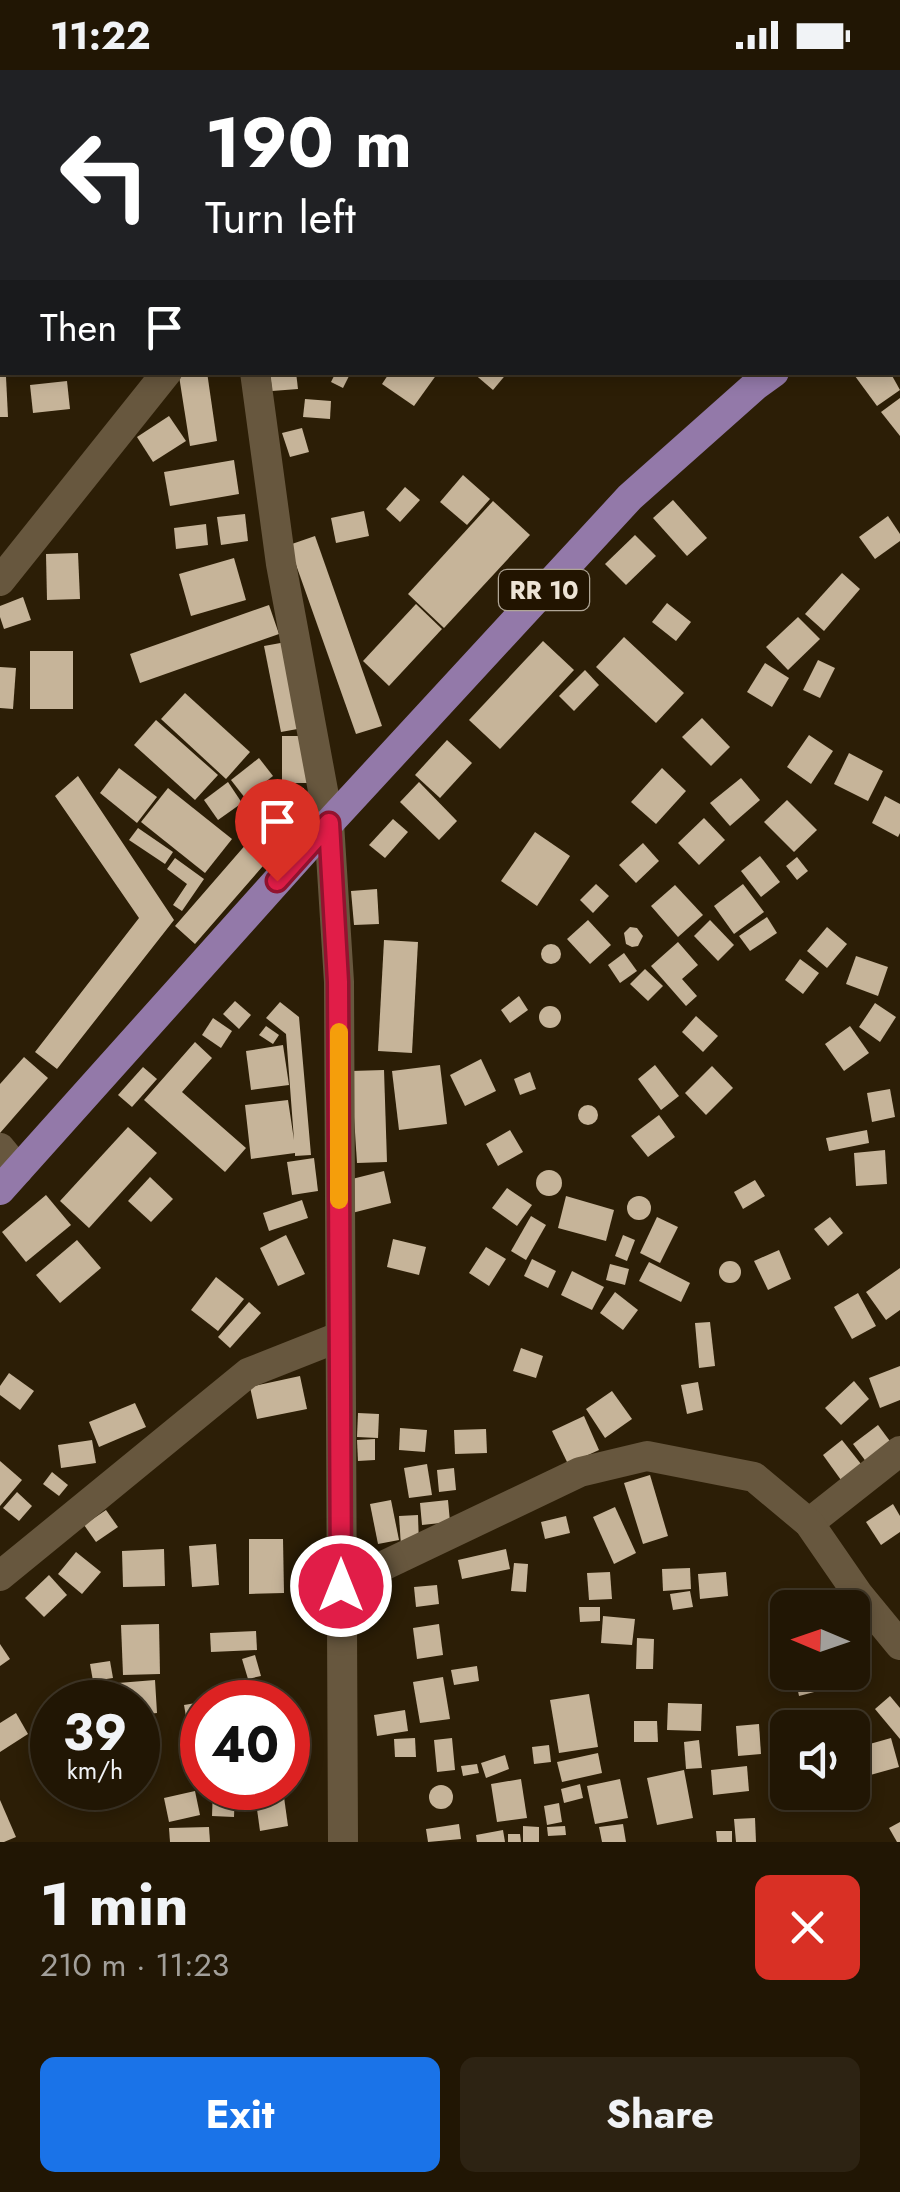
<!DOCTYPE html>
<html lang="en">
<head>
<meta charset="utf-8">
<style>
  body { margin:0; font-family:Jost,sans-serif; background:#2d2313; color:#f1f3f6; height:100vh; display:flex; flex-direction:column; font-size:38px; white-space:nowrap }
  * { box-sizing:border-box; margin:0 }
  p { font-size:32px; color:#a29f9a }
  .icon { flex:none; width:55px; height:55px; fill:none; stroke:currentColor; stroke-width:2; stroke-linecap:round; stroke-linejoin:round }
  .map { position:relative; height:1772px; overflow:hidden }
  .details { display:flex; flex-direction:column; background:#211604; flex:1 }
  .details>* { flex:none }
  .hud { position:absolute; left:0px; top:0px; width:900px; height:305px; box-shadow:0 5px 15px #0003,0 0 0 2px #3e3526; background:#202124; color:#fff; overflow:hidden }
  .needle { width:65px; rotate:272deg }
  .controls { position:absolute; left:770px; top:1520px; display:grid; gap:20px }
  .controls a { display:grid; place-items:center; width:100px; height:100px; border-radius:15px; background:#211604; box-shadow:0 5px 15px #0003,0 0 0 2px #3e3526; font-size:50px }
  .speed { position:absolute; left:30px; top:1610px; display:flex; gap:20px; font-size:50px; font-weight:700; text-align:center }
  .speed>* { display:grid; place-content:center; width:130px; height:130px; border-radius:50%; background:#211604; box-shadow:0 5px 15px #0003,0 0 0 2px #3e3526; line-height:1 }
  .speed small { font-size:25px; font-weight:400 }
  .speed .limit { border:15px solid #d22; background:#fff; color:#111 }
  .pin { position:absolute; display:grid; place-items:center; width:85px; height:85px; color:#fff; margin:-102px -42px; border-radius:50% 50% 50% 0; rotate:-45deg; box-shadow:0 0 10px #0007 }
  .pin .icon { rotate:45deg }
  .me { position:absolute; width:110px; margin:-55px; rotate:0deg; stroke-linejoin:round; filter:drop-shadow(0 0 8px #0008) }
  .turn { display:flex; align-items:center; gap:35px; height:210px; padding:0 40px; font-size:45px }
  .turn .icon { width:130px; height:130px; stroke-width:2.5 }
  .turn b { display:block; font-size:70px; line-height:85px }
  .then { display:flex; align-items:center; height:95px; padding:0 40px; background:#0003; gap:20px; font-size:38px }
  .round { display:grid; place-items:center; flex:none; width:105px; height:105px; border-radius:15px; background:#2d2313 }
  .summary { display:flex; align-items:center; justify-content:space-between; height:170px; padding:0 40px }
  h1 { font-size:60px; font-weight:700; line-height:75px }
  .button { display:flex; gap:20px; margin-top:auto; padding:20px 40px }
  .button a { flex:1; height:115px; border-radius:15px; background:#1a73e8; color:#fff; font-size:40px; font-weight:700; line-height:115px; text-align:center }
  .button a+a { background:#2d2313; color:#f1f3f6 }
  .status { display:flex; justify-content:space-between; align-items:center; height:70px; padding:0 50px; background:#211604; direction:ltr }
  .status svg { height:28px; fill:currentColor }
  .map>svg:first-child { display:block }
</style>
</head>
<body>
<div class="status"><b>11:22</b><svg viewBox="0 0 49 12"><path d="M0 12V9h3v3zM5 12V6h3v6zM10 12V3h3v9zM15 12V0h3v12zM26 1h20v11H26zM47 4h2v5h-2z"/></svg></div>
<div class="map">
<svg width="900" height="1772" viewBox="0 0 900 1772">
  <rect width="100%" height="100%" fill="#2c1e06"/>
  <g fill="#c6b499">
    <polygon points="207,302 217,371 190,376 179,306"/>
    <polygon points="270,302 296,302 298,319 272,321"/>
    <polygon points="336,302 351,302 343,318 331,312"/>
    <polygon points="390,302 435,302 437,304 414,336 382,314"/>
    <polygon points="472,302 508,302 493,320"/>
    <polygon points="852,302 890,302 900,320 877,336"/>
    <polygon points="0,307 6,307 8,347 0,347"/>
    <polygon points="67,311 70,339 33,343 30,315"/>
    <polygon points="900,328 900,366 881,342"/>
    <polygon points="305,329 331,331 330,349 303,347"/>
    <polygon points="169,346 186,371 153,392 137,367"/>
    <polygon points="302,358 309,382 290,387 282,363"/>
    <polygon points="234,390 239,424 170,436 164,402"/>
    <polygon points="463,405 490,429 467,455 440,432"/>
    <polygon points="405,417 420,430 400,452 386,439"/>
    <polygon points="673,430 707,468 687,486 653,448"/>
    <polygon points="493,431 530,465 444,558 408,524"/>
    <polygon points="364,441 369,466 336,473 331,448"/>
    <polygon points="245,444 248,471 221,475 217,447"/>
    <polygon points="888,446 900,464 900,471 875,489 859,467"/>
    <polygon points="206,454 208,475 176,479 174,458"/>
    <polygon points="635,465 656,486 626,515 605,494"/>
    <polygon points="315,466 382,656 356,664 289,475"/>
    <polygon points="78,483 80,529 47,530 46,484"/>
    <polygon points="234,488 246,530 191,546 179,504"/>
    <polygon points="842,503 860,519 824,561 805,544"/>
    <polygon points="23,527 31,550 4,559 0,547 0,536"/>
    <polygon points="667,533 691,552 676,571 652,552"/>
    <polygon points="416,534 442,559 389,616 363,591"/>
    <polygon points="269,535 279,564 140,613 130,584"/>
    <polygon points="798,547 820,569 788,600 766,577"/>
    <polygon points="624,567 684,623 656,653 596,597"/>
    <polygon points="543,571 574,600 500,679 469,650"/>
    <polygon points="286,572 303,658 281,662 264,576"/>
    <rect x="30" y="581" width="43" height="58"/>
    <polygon points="818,590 835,598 820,628 803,620"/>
    <polygon points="765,593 789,608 772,637 747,622"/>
    <polygon points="0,597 16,598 13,639 0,638"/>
    <polygon points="585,600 599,615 574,641 559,626"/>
    <polygon points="185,623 250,682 226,709 161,649"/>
    <polygon points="702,648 730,677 711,696 682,667"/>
    <polygon points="156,650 218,705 195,730 134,675"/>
    <polygon points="809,665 833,681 811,714 787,697"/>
    <rect x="282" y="666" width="27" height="47"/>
    <polygon points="447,670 472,693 440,728 415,705"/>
    <polygon points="849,683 883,701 868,731 834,714"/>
    <polygon points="259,688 273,706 245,728 231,710"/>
    <polygon points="119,698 157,727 137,753 100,723"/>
    <polygon points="662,698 686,721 656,754 631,732"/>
    <polygon points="78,706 174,850 57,999 35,982 139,848 55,726"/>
    <polygon points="741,708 760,730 730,756 710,733"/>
    <polygon points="228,712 242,733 218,750 204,730"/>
    <polygon points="419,712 457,751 439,770 400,732"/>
    <polygon points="281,716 304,718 302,751 195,874 175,856 280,735"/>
    <polygon points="168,718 232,769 205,803 141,752"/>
    <polygon points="885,726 900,734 900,763 898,767 872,753"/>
    <polygon points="787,730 817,760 794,782 764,752"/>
    <polygon points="704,748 725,770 699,795 678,773"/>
    <polygon points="393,749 408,762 385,788 369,775"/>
    <polygon points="138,758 173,782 165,794 129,770"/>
    <polygon points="535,762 570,786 537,836 501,811"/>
    <polygon points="643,773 659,791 636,813 619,795"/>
    <polygon points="760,786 780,812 761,827 741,801"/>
    <polygon points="797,787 808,801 797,810 786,796"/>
    <polygon points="175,788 204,809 182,841 173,835 187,814 167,799"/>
    <polygon points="596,814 609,826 593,843 580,830"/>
    <polygon points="743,814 764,842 734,864 714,836"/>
    <polygon points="675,815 703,845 678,867 651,836"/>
    <polygon points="377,819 379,854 354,855 351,821"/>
    <polygon points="767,847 777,863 750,881 739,866"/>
    <polygon points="588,850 611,875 590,894 567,869"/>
    <polygon points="710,850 734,875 718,891 694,866"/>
    <polygon points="630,857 637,858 643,866 638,876 632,877 626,874 624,863"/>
    <polygon points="827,857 847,874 827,898 807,881"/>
    <polygon points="384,870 418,872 412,983 378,981"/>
    <polygon points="678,872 698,895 682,909 697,926 686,936 651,896"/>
    <circle cx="551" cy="884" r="10"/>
    <polygon points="624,883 637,901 620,913 608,895"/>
    <polygon points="856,886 888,897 878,926 846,914"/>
    <polygon points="800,889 819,903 803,924 785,910"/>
    <polygon points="645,899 663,916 648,931 630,914"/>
    <polygon points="519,926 528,940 510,953 501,940"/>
    <polygon points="235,931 251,945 239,959 223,944"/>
    <polygon points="280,932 299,947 311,1085 295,1086 295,1083 251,1089 245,1035 288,1030 294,1070 286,964 266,948"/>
    <polygon points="875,933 896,947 880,972 859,957"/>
    <circle cx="550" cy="947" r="11"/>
    <polygon points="696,946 718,966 703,982 682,962"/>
    <polygon points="213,948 232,961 221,978 202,965"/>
    <polygon points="266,956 279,965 273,974 259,965"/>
    <polygon points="850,956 869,983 844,1001 825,974"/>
    <polygon points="195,972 212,988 182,1022 246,1078 225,1102 144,1030"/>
    <polygon points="283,975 289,1015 251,1020 246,981"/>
    <polygon points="24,987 48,1008 0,1063 0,1014"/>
    <polygon points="481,989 496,1021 465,1036 450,1005"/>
    <polygon points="440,995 447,1054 399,1060 392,1001"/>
    <polygon points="655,995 679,1026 661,1040 638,1009"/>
    <polygon points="712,996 733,1018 706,1045 685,1023"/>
    <polygon points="143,997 157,1009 132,1037 118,1025"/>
    <polygon points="384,1000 387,1092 357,1093 351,1001"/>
    <polygon points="530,1002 536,1019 520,1025 514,1009"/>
    <polygon points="890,1019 895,1047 872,1052 867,1023"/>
    <circle cx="588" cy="1045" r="10"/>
    <polygon points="659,1045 675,1067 648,1087 631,1066"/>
    <polygon points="128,1057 157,1083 89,1158 60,1131"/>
    <polygon points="510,1060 523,1082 498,1096 486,1074"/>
    <polygon points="867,1060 869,1073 829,1081 826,1068"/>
    <polygon points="885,1080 887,1114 856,1116 854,1083"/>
    <polygon points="314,1088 318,1121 292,1125 287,1092"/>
    <circle cx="549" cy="1113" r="13"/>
    <polygon points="384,1101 391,1133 352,1143 344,1111"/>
    <polygon points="150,1107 173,1129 151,1152 128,1131"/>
    <polygon points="755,1110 765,1126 743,1139 734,1122"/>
    <polygon points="507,1118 532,1135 517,1156 492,1138"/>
    <polygon points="46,1125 71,1155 26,1192 2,1162"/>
    <circle cx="639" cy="1138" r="12"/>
    <polygon points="566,1126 614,1140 606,1171 558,1158"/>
    <polygon points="302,1130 308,1148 269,1161 263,1143"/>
    <polygon points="531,1146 546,1155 526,1190 511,1181"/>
    <polygon points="657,1147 678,1157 660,1193 640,1183"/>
    <polygon points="830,1147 843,1163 828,1176 814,1159"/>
    <polygon points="286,1165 305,1204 278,1216 260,1178"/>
    <polygon points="623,1165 635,1170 627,1191 615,1186"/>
    <polygon points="393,1169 426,1177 419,1205 387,1197"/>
    <polygon points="77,1170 101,1198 60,1233 36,1205"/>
    <polygon points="486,1177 506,1189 489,1216 469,1203"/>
    <polygon points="779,1180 791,1209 768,1220 754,1191"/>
    <polygon points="532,1189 556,1201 548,1218 524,1206"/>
    <circle cx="730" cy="1202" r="11"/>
    <polygon points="649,1192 690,1213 681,1232 639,1211"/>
    <polygon points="610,1194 629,1199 625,1215 606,1210"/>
    <polygon points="900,1198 900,1240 886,1250 866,1222"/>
    <polygon points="572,1201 604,1217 592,1240 561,1225"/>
    <polygon points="216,1207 244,1229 218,1261 191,1240"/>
    <polygon points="615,1222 638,1240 623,1260 600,1243"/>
    <polygon points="858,1223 876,1256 852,1269 834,1237"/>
    <polygon points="249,1232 261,1243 230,1278 218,1267"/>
    <polygon points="710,1252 715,1296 699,1298 695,1253"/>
    <polygon points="521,1278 543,1286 536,1308 513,1301"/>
    <polygon points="900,1296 900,1330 880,1338 869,1308"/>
    <polygon points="9,1303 34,1321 20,1340 0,1325 0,1316"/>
    <polygon points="300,1306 307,1339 257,1349 250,1317"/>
    <polygon points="854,1311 869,1329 841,1355 825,1338"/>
    <polygon points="698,1312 703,1340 687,1344 681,1315"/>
    <polygon points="612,1321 632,1349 605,1368 586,1339"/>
    <polygon points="135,1333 146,1357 99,1377 89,1352"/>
    <polygon points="358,1343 379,1344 378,1368 357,1367"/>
    <polygon points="584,1346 599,1380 568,1394 552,1361"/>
    <polygon points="878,1355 895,1378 870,1397 853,1374"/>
    <polygon points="400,1358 427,1360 425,1382 399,1380"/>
    <polygon points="486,1359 487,1383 455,1384 454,1360"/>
    <polygon points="375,1369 375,1390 358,1391 357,1370"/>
    <polygon points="92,1370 96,1393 61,1398 58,1375"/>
    <polygon points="842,1370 861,1394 841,1410 823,1385"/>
    <polygon points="0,1391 22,1410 0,1436"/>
    <polygon points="427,1394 432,1425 409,1428 404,1398"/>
    <polygon points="454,1398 456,1420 439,1422 437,1400"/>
    <polygon points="52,1402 68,1415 59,1426 43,1414"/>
    <polygon points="650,1405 668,1466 643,1474 624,1413"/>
    <polygon points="17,1422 32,1436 19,1451 3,1438"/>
    <polygon points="391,1430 399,1470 378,1474 370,1434"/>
    <polygon points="448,1430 450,1452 422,1455 420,1433"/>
    <polygon points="893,1434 900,1446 900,1462 881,1475 866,1452"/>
    <polygon points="615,1437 636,1483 614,1494 593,1447"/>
    <polygon points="106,1440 118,1457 96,1472 84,1455"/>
    <polygon points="418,1445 419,1476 401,1476 399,1446"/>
    <polygon points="566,1446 570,1463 545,1469 541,1452"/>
    <polygon points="249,1469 283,1469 284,1523 249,1524"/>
    <polygon points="216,1474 219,1515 192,1517 189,1476"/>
    <polygon points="164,1479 165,1516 123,1517 122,1481"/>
    <polygon points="506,1479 510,1499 462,1509 458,1490"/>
    <polygon points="76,1482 101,1502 82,1524 58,1504"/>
    <polygon points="514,1493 528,1494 526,1522 511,1521"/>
    <polygon points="690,1498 691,1519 663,1521 662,1499"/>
    <polygon points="610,1502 612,1529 589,1530 587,1503"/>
    <polygon points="726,1502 728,1526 700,1529 698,1504"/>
    <polygon points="49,1505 67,1525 44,1547 25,1528"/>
    <polygon points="437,1515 439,1534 416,1537 414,1517"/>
    <polygon points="690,1521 693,1537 673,1540 670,1524"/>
    <polygon points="579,1537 600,1537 600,1551 580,1552"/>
    <polygon points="603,1546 635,1549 632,1575 601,1573"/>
    <polygon points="159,1554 160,1604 123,1605 121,1555"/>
    <polygon points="439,1554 443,1585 417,1589 413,1558"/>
    <polygon points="256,1561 257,1580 211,1582 210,1563"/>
    <polygon points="637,1568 654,1569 653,1599 636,1599"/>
    <polygon points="0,1574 10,1589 0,1596"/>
    <polygon points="255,1585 261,1606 248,1609 242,1589"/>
    <polygon points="110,1591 113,1608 93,1611 90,1594"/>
    <polygon points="477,1596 479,1611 454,1615 451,1600"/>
    <polygon points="794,1602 814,1602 818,1621 799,1626"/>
    <polygon points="443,1607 450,1649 420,1653 413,1612"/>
    <polygon points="155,1610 157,1643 138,1645 138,1632 120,1632 118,1613"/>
    <polygon points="589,1624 598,1677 559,1683 550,1630"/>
    <polygon points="890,1626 900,1638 900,1669 875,1639"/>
    <polygon points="202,1632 202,1673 191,1675 184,1635"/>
    <polygon points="668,1633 702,1634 701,1661 667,1660"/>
    <polygon points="405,1640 408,1661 377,1666 374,1645"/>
    <polygon points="16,1643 28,1664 0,1682 0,1653"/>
    <polygon points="853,1645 859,1673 852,1674 852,1658 834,1658 833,1649"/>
    <polygon points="828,1646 829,1658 789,1658 789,1650"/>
    <polygon points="634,1651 657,1651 658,1672 634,1672"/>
    <polygon points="759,1654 761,1684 738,1686 736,1656"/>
    <polygon points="49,1667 52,1672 52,1710 30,1684"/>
    <polygon points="415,1668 416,1687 395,1687 394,1669"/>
    <polygon points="452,1668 455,1700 437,1702 434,1670"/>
    <polygon points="891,1668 899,1697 856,1709 852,1698 852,1679"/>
    <polygon points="699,1670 702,1698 686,1699 684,1672"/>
    <polygon points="549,1675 551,1692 534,1694 532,1677"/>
    <polygon points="598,1683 602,1703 562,1712 557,1692"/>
    <polygon points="505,1685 509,1699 486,1708 481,1693"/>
    <polygon points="477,1694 479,1703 463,1706 461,1696"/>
    <polygon points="747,1696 749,1721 713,1725 711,1700"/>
    <polygon points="684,1700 693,1748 657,1755 647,1708"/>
    <polygon points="521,1709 527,1748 497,1752 491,1714"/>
    <polygon points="620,1709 628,1748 595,1754 587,1716"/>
    <polygon points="580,1714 583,1728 564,1733 561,1719"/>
    <circle cx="441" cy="1727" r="12"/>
    <polygon points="59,1718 92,1718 95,1721 77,1738"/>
    <polygon points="213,1718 235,1718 234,1747 212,1746"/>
    <polygon points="195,1721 200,1745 169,1752 164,1728"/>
    <polygon points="284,1727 288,1756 260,1761 256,1732"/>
    <polygon points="0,1730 16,1767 4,1772 0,1772"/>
    <polygon points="559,1733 562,1752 547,1755 544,1736"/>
    <polygon points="755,1748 756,1772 736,1772 734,1749"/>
    <polygon points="900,1752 900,1772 897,1772 889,1758"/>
    <polygon points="459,1754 461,1769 428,1772 426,1759"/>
    <polygon points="623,1754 626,1772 602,1772 599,1757"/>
    <polygon points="523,1756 539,1757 539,1772 523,1772"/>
    <polygon points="565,1756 566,1765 548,1766 547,1757"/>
    <polygon points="209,1757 210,1772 170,1772 169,1758"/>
    <polygon points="503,1760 505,1772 477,1772 476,1765"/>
    <polygon points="716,1761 732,1761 732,1772 717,1772"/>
    <polygon points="508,1764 520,1764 521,1772 508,1772"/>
  </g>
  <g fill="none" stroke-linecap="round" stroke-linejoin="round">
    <g stroke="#67573e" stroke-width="30">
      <polyline points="214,0 214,2"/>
      <polyline points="409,0 409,2"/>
      <polyline points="441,2 444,0"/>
      <polyline points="0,116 2,116"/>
      <polyline points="255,302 281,494 329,753 339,912 343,1772"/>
      <polyline points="0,511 167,302"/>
      <polyline points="0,1078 18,1100"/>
      <polyline points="809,1453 900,1381"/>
      <polyline points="0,1506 248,1303 339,1267"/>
      <polyline points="341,1516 580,1402 647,1386 754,1407 809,1453 858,1524 900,1575"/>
    </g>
    <g stroke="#9379a9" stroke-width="30">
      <polyline points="898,212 900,210"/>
      <polyline points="0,1120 329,753 630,427 756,315 774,302"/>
    </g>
  </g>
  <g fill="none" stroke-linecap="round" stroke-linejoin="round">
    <defs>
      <polyline id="route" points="277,811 329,753 338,912 341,1516"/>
    </defs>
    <use href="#route" stroke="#92132f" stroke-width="25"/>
    <use href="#route" stroke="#e11d48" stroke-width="18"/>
    <polyline stroke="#f59e0b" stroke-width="18" points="339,962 339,1130"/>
  </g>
  <g text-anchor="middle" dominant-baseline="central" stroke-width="10" stroke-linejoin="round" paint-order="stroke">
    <rect fill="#221400" stroke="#b0a696" stroke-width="2.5" x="499" y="500" width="90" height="40" rx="8"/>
    <g font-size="25" font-weight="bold" fill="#ede4d6">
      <text x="544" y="520">RR 10</text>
    </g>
  </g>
</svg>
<div class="controls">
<a><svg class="needle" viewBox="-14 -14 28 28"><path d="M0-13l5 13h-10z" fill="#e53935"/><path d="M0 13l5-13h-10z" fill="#a29f9a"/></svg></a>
<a><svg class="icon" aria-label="sound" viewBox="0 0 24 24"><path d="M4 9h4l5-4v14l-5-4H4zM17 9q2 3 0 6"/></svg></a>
</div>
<div class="speed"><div>39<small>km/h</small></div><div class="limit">40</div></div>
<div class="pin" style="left:277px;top:811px;background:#d93025"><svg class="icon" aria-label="arrive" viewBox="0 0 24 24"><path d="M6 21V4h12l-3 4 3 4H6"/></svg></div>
<svg class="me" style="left:341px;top:1516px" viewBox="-20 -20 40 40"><circle r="17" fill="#e11d48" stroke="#fff" stroke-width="3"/><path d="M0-11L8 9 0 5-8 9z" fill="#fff"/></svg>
<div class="hud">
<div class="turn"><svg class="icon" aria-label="left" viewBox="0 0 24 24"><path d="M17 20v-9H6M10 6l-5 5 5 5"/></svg><div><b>190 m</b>Turn left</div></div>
<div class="then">Then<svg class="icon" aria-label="arrive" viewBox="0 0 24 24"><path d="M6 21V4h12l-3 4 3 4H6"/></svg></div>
</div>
</div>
<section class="details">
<div class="summary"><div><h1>1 min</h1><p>210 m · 11:23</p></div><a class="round" style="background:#d93025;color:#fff"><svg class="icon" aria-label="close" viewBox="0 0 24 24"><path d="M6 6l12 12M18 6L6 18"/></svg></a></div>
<div class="button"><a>Exit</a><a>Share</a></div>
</section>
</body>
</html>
